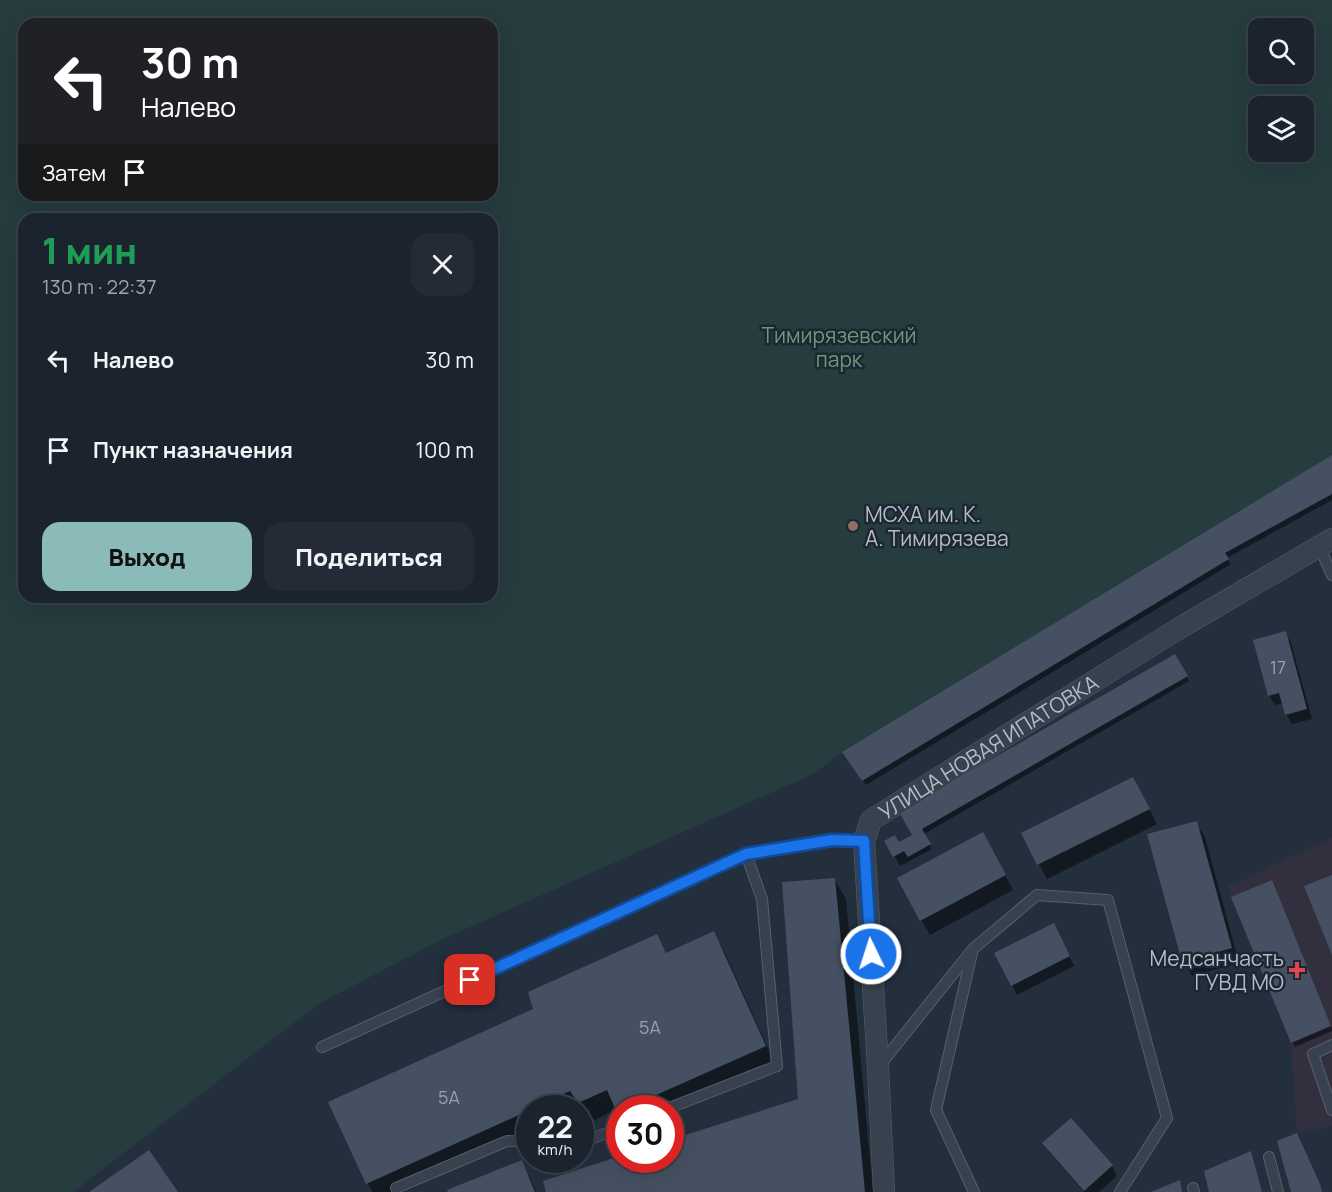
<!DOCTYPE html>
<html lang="ru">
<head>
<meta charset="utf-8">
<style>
  body { margin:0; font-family:Manrope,sans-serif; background:#242b36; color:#f1f3f6; height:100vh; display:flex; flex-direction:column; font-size:22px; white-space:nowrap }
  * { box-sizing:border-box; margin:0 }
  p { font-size:20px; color:#a0a4aa }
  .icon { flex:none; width:33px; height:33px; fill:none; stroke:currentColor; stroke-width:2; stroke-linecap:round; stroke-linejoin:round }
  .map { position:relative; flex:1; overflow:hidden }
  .side { position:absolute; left:18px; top:213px; width:480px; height:390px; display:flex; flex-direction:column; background:#1b232e; border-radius:18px; box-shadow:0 6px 24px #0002,0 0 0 2px #39404a }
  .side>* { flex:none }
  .guide { position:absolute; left:18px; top:18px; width:480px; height:183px; border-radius:18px; box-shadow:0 6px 24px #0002,0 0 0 2px #39404a; background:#202124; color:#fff; overflow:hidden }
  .buttons { position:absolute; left:1248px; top:18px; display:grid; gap:12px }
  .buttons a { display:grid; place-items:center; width:66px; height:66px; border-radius:12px; background:#1b232e; box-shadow:0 6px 24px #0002,0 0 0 2px #39404a; font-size:30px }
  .speed { position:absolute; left:516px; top:1095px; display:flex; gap:12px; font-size:30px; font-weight:700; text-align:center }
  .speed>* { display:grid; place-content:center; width:78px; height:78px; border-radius:50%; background:#1b232e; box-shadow:0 6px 24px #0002,0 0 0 2px #39404a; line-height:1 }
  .speed small { font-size:15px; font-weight:400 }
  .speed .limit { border:9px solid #d22; background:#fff; color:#111 }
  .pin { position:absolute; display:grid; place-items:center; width:51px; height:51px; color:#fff; margin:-26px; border-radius:12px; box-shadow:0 3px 9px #0006 }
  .me { position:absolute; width:66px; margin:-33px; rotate:356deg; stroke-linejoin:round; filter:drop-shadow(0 0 4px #0008) }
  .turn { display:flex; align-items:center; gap:21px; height:126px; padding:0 24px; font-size:27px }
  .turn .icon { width:78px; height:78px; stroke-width:2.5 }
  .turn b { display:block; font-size:42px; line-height:51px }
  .then { display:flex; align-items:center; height:57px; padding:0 24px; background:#0003; gap:12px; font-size:22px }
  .round { display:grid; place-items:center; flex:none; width:63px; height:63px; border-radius:18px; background:#242b36 }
  .overview { display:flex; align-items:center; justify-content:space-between; height:102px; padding:0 24px }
  h1 { font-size:36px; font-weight:800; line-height:45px; color:#1e9e55 }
  .action { display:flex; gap:12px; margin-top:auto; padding:12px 24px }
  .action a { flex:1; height:69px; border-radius:18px; background:#8bbbb9; color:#111; font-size:24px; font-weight:800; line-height:69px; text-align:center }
  .action a+a { background:#242b36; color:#f1f3f6 }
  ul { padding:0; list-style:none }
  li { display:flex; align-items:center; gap:18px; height:90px; padding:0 24px }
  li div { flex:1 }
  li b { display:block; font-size:22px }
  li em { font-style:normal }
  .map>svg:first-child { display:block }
</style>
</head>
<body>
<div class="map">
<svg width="1332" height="1192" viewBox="0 0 1332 1192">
  <rect width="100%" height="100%" fill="#242f3e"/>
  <polygon fill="#32303f" points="1332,838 1332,1126 1297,1133 1291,1043 1227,887"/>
  <path fill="#263c3f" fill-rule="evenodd" d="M0,0H1332V455L842,752L815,773L441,940L320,1003L73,1192H0ZM24,24H492V195H24ZM1258,28H1304V74H1258ZM1258,106H1304V152H1258ZM24,219H492V597H24Z"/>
  <g fill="#0007">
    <polygon points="1332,457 1332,500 1227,558 1231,564 866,785 847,757"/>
    <polygon points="1286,633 1291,643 1312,719 1292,724 1286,714 1283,703 1275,705 1269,695"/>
    <polygon points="1175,656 1189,681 924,834 932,849 900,866 886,841 899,844 914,836 901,813"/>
    <polygon points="1141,793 1157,824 1047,879 1023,834"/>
    <polygon points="1196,823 1205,837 1239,963 1192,976 1183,961"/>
    <polygon points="991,849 1013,890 930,935 921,920"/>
    <polygon points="834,879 846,899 873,1192 548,1192 620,1160 670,1160 800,1100"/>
    <polygon points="1274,887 1332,1029 1332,1031 1295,1047 1292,1042"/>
    <polygon points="714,933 725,953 776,1066 670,1113 670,1108 620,1108 620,1113 618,1109 590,1122 583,1110 580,1111 580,1108 530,1108 530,1135 403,1192 372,1192 330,1103 535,1010 656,935 667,954"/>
    <polygon points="1059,935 1074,966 1017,995 1012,985"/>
    <polygon points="1044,1144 1112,1166 1117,1176 1099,1192 1084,1192 1050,1153"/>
    <polygon points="521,1162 530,1177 536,1192 449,1192"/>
  </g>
  <g fill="#455162">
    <polygon points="1332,455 1332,494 1225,553 1229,559 862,781 842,752"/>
    <polygon points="1286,631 1307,709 1285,715 1279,693 1268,696 1253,640"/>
    <polygon points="1175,654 1188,676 922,829 931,844 908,857 904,851 893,857 884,841 895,835 899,842 912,835 899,812"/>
    <polygon points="1133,777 1150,809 1037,865 1021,833"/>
    <polygon points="1197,821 1232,948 1182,962 1147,834"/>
    <polygon points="983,832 1006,875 920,921 897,878"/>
    <polygon points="1332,875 1332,955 1304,886"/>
    <polygon points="835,878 865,1192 546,1192 543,1181 620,1156 620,1160 670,1160 670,1140 798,1099 782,882"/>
    <polygon points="1272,880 1331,1026 1291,1043 1231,897"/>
    <polygon points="1054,923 1070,956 1011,986 994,953"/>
    <polygon points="714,931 766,1046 627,1108 620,1108 620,1112 617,1113 607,1090 578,1103 570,1091 533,1108 530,1108 530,1110 366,1184 328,1102 533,1009 528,992 657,934 666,953"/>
    <polygon points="1071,1118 1113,1165 1084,1191 1042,1143"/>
    <polygon points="1297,1133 1320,1184 1322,1192 1291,1192 1277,1141"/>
    <polygon points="149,1150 178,1192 89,1192"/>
    <polygon points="1251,1151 1262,1192 1209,1192 1204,1171"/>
    <polygon points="522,1160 535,1192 448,1192 447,1190"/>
    <polygon points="1180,1180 1182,1192 1151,1192"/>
  </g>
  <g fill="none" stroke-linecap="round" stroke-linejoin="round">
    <defs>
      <g id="service">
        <polyline points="1319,546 1332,575"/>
        <polyline points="972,953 936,1110 974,1192"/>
        <polyline points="1332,1045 1313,1054 1332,1110"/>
        <polyline points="322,1047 746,854 832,841 864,841"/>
        <polyline points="880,1065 973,949 1037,895 1108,900 1167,1118 1120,1192"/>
        <polyline points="669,1108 777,1066 762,899 746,854"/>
        <polyline points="580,1143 620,1128"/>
        <polyline points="1269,1157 1278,1192"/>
        <polyline points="396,1188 507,1141 530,1142"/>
        <polyline points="1193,1188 1194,1192"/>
      </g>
      <g id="minor">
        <path id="s1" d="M884,1192L878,1067L864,841L871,820L1178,629L1332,539"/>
      </g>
    </defs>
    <use href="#service" stroke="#565f6c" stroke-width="12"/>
    <use href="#minor" stroke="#565f6c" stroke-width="22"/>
    <use href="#service" stroke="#38414e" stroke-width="10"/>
    <use href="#minor" stroke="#38414e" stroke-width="21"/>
  </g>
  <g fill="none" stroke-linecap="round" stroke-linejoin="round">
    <defs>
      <polyline id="route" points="470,980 746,854 832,840 864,841 871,954"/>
    </defs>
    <use href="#route" stroke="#114b97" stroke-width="15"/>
    <use href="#route" stroke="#1a73e8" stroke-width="10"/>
  </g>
  <circle fill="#8d6e63" stroke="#1d2633" stroke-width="2" cx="853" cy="526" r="6"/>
  <path fill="#e0444e" stroke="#1d2633" stroke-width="2" d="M1294 961h6v6h6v6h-6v6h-6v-6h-6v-6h6z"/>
  <g text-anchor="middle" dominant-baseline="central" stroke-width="5" stroke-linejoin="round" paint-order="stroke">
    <g font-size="18" fill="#98a1af">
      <text x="1278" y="667">17</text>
      <text x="650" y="1027">5А</text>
      <text x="449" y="1097">5А</text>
    </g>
    <g font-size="21" fill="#6b9a76" stroke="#1d2633">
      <text x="839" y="335">Тимирязевский<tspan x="839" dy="24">парк</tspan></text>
    </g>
    <g font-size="21" fill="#b4bcc9" stroke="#1d2633" text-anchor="start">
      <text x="865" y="514">МСХА им. К.<tspan x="865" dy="24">А. Тимирязева</tspan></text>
      <text x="1284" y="958" text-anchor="end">Медсанчасть<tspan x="1284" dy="24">ГУВД МО</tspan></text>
    </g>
    <g font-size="21" fill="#b4bcc9" stroke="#1d2633">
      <text stroke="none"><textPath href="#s1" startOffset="512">УЛИЦА НОВАЯ ИПАТОВКА</textPath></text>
    </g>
  </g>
</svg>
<div class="buttons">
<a><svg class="icon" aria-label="search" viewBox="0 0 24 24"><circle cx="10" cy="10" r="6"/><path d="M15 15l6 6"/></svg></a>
<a><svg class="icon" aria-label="layers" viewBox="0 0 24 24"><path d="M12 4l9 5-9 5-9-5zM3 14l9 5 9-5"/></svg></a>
</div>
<div class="speed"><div>22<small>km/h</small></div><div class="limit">30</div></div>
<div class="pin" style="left:470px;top:980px;background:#d93025"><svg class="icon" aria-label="arrive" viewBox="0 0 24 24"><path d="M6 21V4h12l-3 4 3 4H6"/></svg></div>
<svg class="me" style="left:871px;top:954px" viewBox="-20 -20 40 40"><circle r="17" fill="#1a73e8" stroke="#fff" stroke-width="3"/><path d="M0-11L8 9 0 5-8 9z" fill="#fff"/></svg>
<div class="guide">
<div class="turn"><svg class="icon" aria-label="left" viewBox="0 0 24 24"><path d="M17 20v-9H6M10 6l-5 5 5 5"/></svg><div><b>30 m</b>Налево</div></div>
<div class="then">Затем<svg class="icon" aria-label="arrive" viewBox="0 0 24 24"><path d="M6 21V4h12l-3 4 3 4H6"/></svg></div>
</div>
<section class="side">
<div class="overview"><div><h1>1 мин</h1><p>130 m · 22:37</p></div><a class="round"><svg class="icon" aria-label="close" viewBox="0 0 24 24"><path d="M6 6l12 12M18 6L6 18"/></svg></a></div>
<ul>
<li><svg class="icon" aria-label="left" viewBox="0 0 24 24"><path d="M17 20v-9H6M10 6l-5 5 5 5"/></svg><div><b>Налево</b></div><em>30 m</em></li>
<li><svg class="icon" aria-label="arrive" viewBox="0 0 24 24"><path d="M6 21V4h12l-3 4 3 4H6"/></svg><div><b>Пункт назначения</b></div><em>100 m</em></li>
</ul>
<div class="action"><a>Выход</a><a>Поделиться</a></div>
</section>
</div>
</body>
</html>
